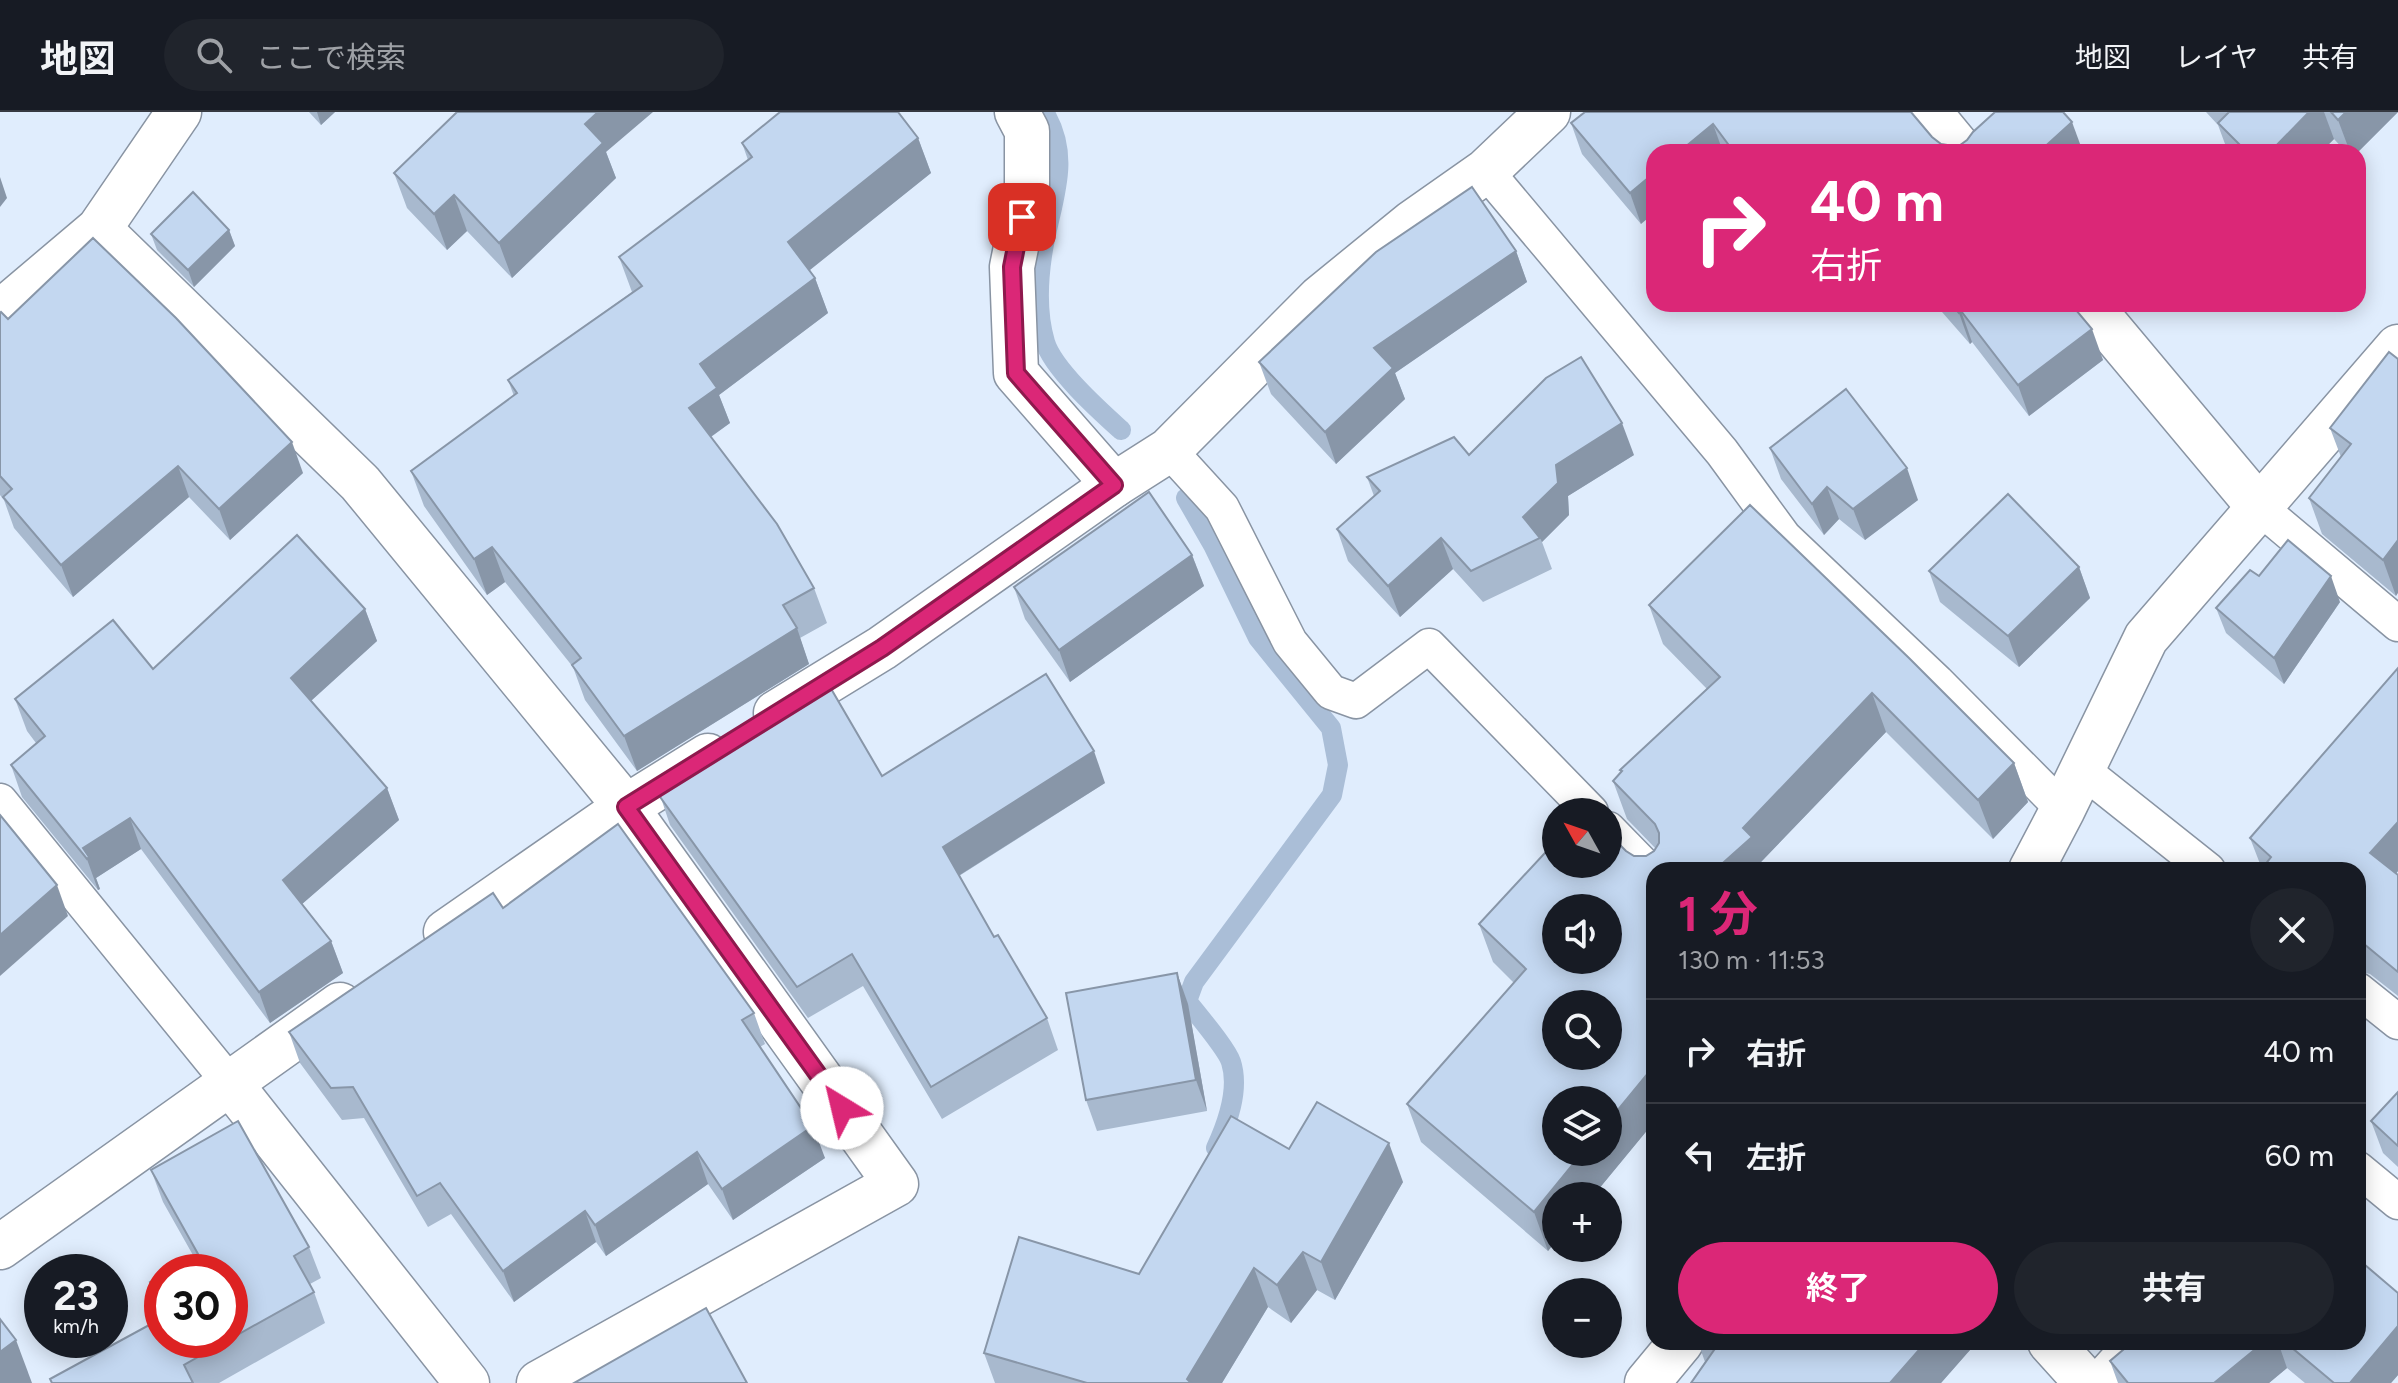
<!DOCTYPE html>
<html lang="ja">
<head>
<meta charset="utf-8">
<style>
  body { margin:0; font-family:Figtree,"Noto Sans JP",sans-serif; background:#20242c; color:#f1f3f6; height:100vh; display:flex; flex-direction:column; font-size:30px; white-space:nowrap }
  * { box-sizing:border-box; margin:0 }
  p { font-size:26px; color:#9ea1a6 }
  .icon { flex:none; width:44px; height:44px; fill:none; stroke:currentColor; stroke-width:2; stroke-linecap:round; stroke-linejoin:round }
  .map { position:relative; flex:1; overflow:hidden }
  .side { position:absolute; left:1646px; top:750px; width:720px; height:488px; display:flex; flex-direction:column; background:#171b24; border-radius:24px; box-shadow:0 4px 20px #0003 }
  .side>* { flex:none }
  .hud { position:absolute; left:1646px; top:32px; width:720px; height:168px; border-radius:24px; box-shadow:0 4px 20px #0003; background:#db2777; color:#fff; overflow:hidden }
  .needle { width:52px; rotate:310deg }
  .tools { position:absolute; left:1542px; top:686px; display:grid; gap:16px }
  .tools a { display:grid; place-items:center; width:80px; height:80px; border-radius:50%; background:#171b24; box-shadow:0 4px 20px #0003; font-size:40px }
  .speed { position:absolute; left:24px; top:1142px; display:flex; gap:16px; font-size:40px; font-weight:700; text-align:center }
  .speed>* { display:grid; place-content:center; width:104px; height:104px; border-radius:50%; background:#171b24; box-shadow:0 4px 20px #0003; line-height:1 }
  .speed small { font-size:20px; font-weight:400 }
  .speed .limit { border:12px solid #d22; background:#fff; color:#111 }
  .pin { position:absolute; display:grid; place-items:center; width:68px; height:68px; color:#fff; margin:-34px; border-radius:16px; box-shadow:0 4px 12px #0006 }
  .me { position:absolute; width:88px; margin:-44px; rotate:324deg; stroke-linejoin:round; filter:drop-shadow(0 0 6px #0008) }
  .turn { display:flex; align-items:center; gap:28px; height:168px; padding:0 32px; font-size:36px }
  .turn .icon { width:104px; height:104px; stroke-width:2.5 }
  .turn b { display:block; font-size:56px; line-height:68px }
  .round { display:grid; place-items:center; flex:none; width:84px; height:84px; border-radius:42px; background:#20242c }
  .head { display:flex; align-items:center; justify-content:space-between; height:136px; padding:0 32px }
  h1 { font-size:48px; font-weight:700; line-height:60px; color:#db2777 }
  .button { display:flex; gap:16px; margin-top:auto; padding:16px 32px }
  .button a { flex:1; height:92px; border-radius:48px; background:#db2777; color:#fff; font-size:32px; font-weight:700; line-height:92px; text-align:center }
  .button a+a { background:#20242c; color:#f1f3f6 }
  ul { padding:0; list-style:none }
  li { display:flex; align-items:center; gap:24px; height:104px; padding:0 32px; border-top:2px solid #363941 }
  li div { flex:1 }
  li b { display:block; font-size:30px }
  li em { font-style:normal }
  header { display:flex; align-items:center; gap:48px; box-sizing:border-box; height:112px; padding:0 40px; background:#171b24; border-bottom:2px solid #363941 }
  header strong { font-size:38px }
  nav { display:flex; gap:44px; margin-inline-start:auto; font-size:28px }
  .search { width:560px; height:72px; background:#20242c; display:flex; align-items:center; gap:20px; box-sizing:border-box; padding:0 28px; border-radius:44px; color:#9ea1a6; font-size:30px }
  .map>svg:first-child { display:block }
</style>
</head>
<body>
<header>
<strong>地図</strong>
<div class="search"><svg class="icon" aria-label="search" viewBox="0 0 24 24"><circle cx="10" cy="10" r="6"/><path d="M15 15l6 6"/></svg>ここで検索</div>
<nav><a>地図</a><a>レイヤ</a><a>共有</a></nav>
</header>
<div class="map">
<svg width="2398" height="1271" viewBox="0 0 2398 1271">
  <rect width="100%" height="100%" fill="#e0edfd"/>
  <g fill="none" stroke-linecap="round" stroke-linejoin="round">
    <g stroke="#aabed7" stroke-width="20">
      <path d="M1044,0C1074,49 1049,93 1042,144C1038,171 1037,203 1045,230C1053,257 1100,299 1121,318"/>
      <path d="M1186,386L1213,433L1258,526L1331,616L1338,653L1332,683L1194,870L1187,889C1197,902 1227,937 1231,950C1240,978 1227,1012 1216,1036"/>
    </g>
    <defs>
      <g id="lane">
        <polyline points="1486,59 1722,340 1784,425 1937,570 2063,697"/>
        <polyline points="1169,338 1222,396 1290,530 1331,580 1356,589 1429,534 1591,700"/>
        <polyline points="2259,395 2398,512"/>
        <polyline points="2081,657 2208,758"/>
        <polyline points="0,689 229,970"/>
        <polyline points="1608,717 1654,764"/>
        <polyline points="2358,878 2398,910"/>
        <polyline points="2358,1057 2398,1090"/>
        <polyline points="2096,1271 2133,1230"/>
      </g>
      <g id="street">
        <polyline points="1017,0 1027,19 1027,81 1012,155 1016,261 1114,373"/>
        <polyline points="1929,0 1962,40"/>
        <polyline points="99,117 360,371 626,695 896,1072 539,1271"/>
        <polyline points="2089,192 2259,395"/>
        <polyline points="0,198 8,194 99,117 179,0"/>
        <polyline points="776,601 882,536 1114,373 1169,338 1320,186 1412,111 1486,59 1548,0"/>
        <polyline points="2031,758 2063,697 2146,526 2398,235"/>
        <polyline points="446,820 626,695 708,644"/>
        <polyline points="229,970 467,1271"/>
        <polyline points="0,1135 340,893"/>
        <polyline points="2050,1230 2087,1271"/>
        <polyline points="1647,1271 1681,1230"/>
      </g>
    </defs>
    <use href="#lane" stroke="#8994a3" stroke-width="37"/>
    <use href="#street" stroke="#8994a3" stroke-width="47"/>
    <use href="#lane" stroke="#fff" stroke-width="34"/>
    <use href="#street" stroke="#fff" stroke-width="44"/>
  </g>
  <g fill="#a8b9ce">
    <polygon points="309,0 335,0 321,13"/>
    <polygon points="1585,0 1932,25 1952,39 2083,40 1654,40 1641,112 1582,42 1571,11"/>
    <polygon points="2206,0 2398,0 2358,40 2346,40 2334,27 2321,40 2228,40 2218,13"/>
    <polygon points="918,26 931,61 810,158 815,166 828,201 719,283 730,311 711,325 814,476 827,511 800,526 809,552 637,659 585,588 573,555 505,470 487,483 424,394 411,359 514,284 508,268 632,180 619,145 748,48 742,31"/>
    <polygon points="606,40 616,66 512,166 467,119 447,138 407,96 394,61"/>
    <polygon points="229,118 235,134 194,175 157,138 151,122"/>
    <polygon points="1516,139 1527,170 1395,261 1405,287 1336,352 1271,282 1259,250"/>
    <polygon points="1935,192 2071,192 2103,248 2029,304 1972,230 1970,232"/>
    <polygon points="0,201 8,207 303,361 230,428 189,385 73,485 14,416 4,388 0,383"/>
    <polygon points="2398,247 2396,484 2322,422 2309,386 2341,345 2330,316"/>
    <polygon points="1770,336 1918,388 1865,428 1839,407 1824,423 1781,367"/>
    <polygon points="1469,343 1634,343 1568,384 1569,403 1542,430 1552,457 1483,490 1453,457 1400,505 1348,449 1337,417 1374,384 1367,365"/>
    <polygon points="1750,393 2014,651 2028,690 1993,727 1886,620 1761,750 1764,758 1654,758 1654,1010 1593,1084 1556,1084 1556,1129 1548,1139 1421,1030 1407,992 1514,871 1493,850 1479,812 1626,739 1634,744 1646,744 1656,737 1627,707 1613,669 1621,660 1620,658 1707,577 1663,532 1649,493"/>
    <polygon points="1192,443 1204,474 1070,570 1025,507 1014,475"/>
    <polygon points="2079,455 2090,486 2019,555 1940,490 1929,459"/>
    <polygon points="2340,490 2284,572 2226,521 2216,496"/>
    <polygon points="365,497 377,529 311,589 387,676 399,708 302,792 331,829 343,861 270,911 141,737 96,766 100,777 98,778 22,685 11,653 36,631 27,619 15,587 153,557"/>
    <polygon points="2398,556 2398,759 2396,762 2398,763 2398,884 2370,862 2358,859 2358,758 2262,757 2250,726"/>
    <polygon points="882,664 1105,671 959,764 994,825 1047,906 1058,938 942,1007 863,874 808,906 670,713 655,668"/>
    <polygon points="503,796 754,901 765,932 760,935 825,1046 733,1108 708,1072 606,1144 596,1130 514,1190 451,1102 428,1115 364,1006 342,1008 300,951 289,920"/>
    <polygon points="1177,861 1188,892 1207,999 1097,1019 1086,988"/>
    <polygon points="2398,980 2398,1055 2383,1041 2371,1009"/>
    <polygon points="1289,1037 1403,1070 1335,1188 1317,1178 1291,1211 1268,1195 1222,1271 995,1271 984,1241 1139,1162"/>
    <polygon points="151,1058 309,1135 321,1166 310,1172 314,1180 325,1211 219,1271 51,1271 162,1228 230,1228 230,1160 194,1145 163,1090"/>
    <polygon points="162,1163 162,1203 150,1170"/>
    <polygon points="2398,1181 2398,1263 2391,1271 2305,1271 2287,1256 2269,1271 2118,1271 2110,1249 2125,1236 2123,1230 2358,1230"/>
    <polygon points="1698,1230 1977,1230 1941,1271 1691,1271 1705,1250"/>
  </g>
  <g fill="#8896a8">
    <polygon points="317,0 335,0 321,13"/>
    <polygon points="598,0 653,0 606,40 616,66 512,166 499,131 585,12"/>
    <polygon points="2309,0 2324,0 2334,27 2321,40 2270,40"/>
    <polygon points="2346,0 2398,0 2358,40 2350,40 2338,8"/>
    <polygon points="2072,10 2083,40 2039,40"/>
    <polygon points="1713,12 1723,40 1679,40"/>
    <polygon points="918,26 931,61 801,165 788,130"/>
    <polygon points="1654,61 1654,101 1641,112 1630,81"/>
    <polygon points="0,65 7,86 0,95"/>
    <polygon points="454,83 467,119 447,138 434,102"/>
    <polygon points="229,118 235,134 194,175 188,158"/>
    <polygon points="1516,139 1527,170 1395,261 1405,287 1336,352 1325,320 1374,236"/>
    <polygon points="815,166 828,201 719,283 730,311 702,331 689,296 700,252"/>
    <polygon points="1961,199 1972,230 1970,232 1959,201"/>
    <polygon points="2092,217 2103,248 2029,304 2018,273"/>
    <polygon points="1622,311 1634,343 1568,384 1569,403 1542,430 1540,426 1523,405 1556,353"/>
    <polygon points="292,330 303,361 230,428 219,397"/>
    <polygon points="178,354 189,385 73,485 61,453"/>
    <polygon points="1907,356 1918,388 1865,428 1853,397"/>
    <polygon points="1827,375 1839,407 1824,423 1812,392"/>
    <polygon points="1441,426 1453,457 1400,505 1388,474"/>
    <polygon points="2398,428 2398,481 2396,484 2383,448"/>
    <polygon points="492,435 505,470 487,483 474,447"/>
    <polygon points="1192,443 1204,474 1070,570 1059,538"/>
    <polygon points="2079,455 2090,486 2019,555 2008,524"/>
    <polygon points="2331,464 2340,490 2284,572 2274,546"/>
    <polygon points="365,497 377,529 302,597 291,566"/>
    <polygon points="797,516 809,552 637,659 624,624"/>
    <polygon points="1872,581 1886,620 1761,750 1764,758 1715,758 1743,716"/>
    <polygon points="1094,639 1105,671 955,766 943,735"/>
    <polygon points="2014,651 2028,690 1993,727 1978,688"/>
    <polygon points="387,676 399,708 294,799 283,768"/>
    <polygon points="130,706 141,737 96,766 100,777 98,778 83,736"/>
    <polygon points="2398,710 2398,759 2383,777 2370,741"/>
    <polygon points="57,773 68,804 0,864 0,823"/>
    <polygon points="331,829 343,861 270,911 259,880"/>
    <polygon points="1177,861 1188,892 1207,999 1196,968"/>
    <polygon points="1654,954 1654,1010 1593,1084 1556,1084 1556,1129 1548,1139 1534,1100 1583,1040 1608,1040 1608,1010"/>
    <polygon points="813,1014 825,1046 733,1108 722,1077"/>
    <polygon points="1389,1031 1403,1070 1335,1188 1321,1150"/>
    <polygon points="697,1040 708,1072 606,1144 595,1113"/>
    <polygon points="585,1099 596,1130 514,1190 503,1159"/>
    <polygon points="1303,1140 1317,1178 1291,1211 1277,1173"/>
    <polygon points="1254,1156 1268,1195 1222,1271 1188,1271 1187,1267"/>
    <polygon points="2398,1214 2398,1263 2391,1271 2350,1271"/>
    <polygon points="16,1228 32,1271 0,1271 0,1240"/>
    <polygon points="1926,1230 1977,1230 1941,1271 1890,1271"/>
    <polygon points="2264,1230 2278,1230 2287,1256 2269,1271 2214,1271"/>
  </g>
  <g fill="#c3d7f0" stroke="#8896a8" stroke-width="2" fill-rule="evenodd">
    <polygon points="457,0 598,0 585,12 603,31 499,131 454,83 434,102 394,61"/>
    <polygon points="780,0 898,0 918,26 788,130 815,166 700,252 717,276 689,296 777,412 814,476 783,493 797,516 624,624 572,553 581,546 492,435 474,447 411,359 517,281 508,268 642,174 619,145 752,45 742,31"/>
    <polygon points="1585,0 1911,0 1932,25 1941,32 1947,33 1952,39 1967,28 1973,20 1995,0 2063,0 2072,10 2039,40 1734,40 1713,12 1679,40 1654,40 1654,61 1630,81 1571,11"/>
    <polygon points="2229,0 2309,0 2270,40 2247,40 2218,11"/>
    <polygon points="2331,0 2346,0 2338,8"/>
    <polygon points="1472,75 1516,139 1374,236 1393,256 1325,320 1259,250 1376,140"/>
    <polygon points="193,80 229,118 188,158 151,122"/>
    <polygon points="93,126 176,206 292,330 219,397 178,354 61,453 3,385 12,377 0,364 0,201 1,200 8,207"/>
    <polygon points="1951,192 2071,192 2092,217 2018,273 1961,199 1959,201"/>
    <polygon points="2389,240 2398,247 2398,428 2383,448 2309,386 2351,332 2330,316"/>
    <polygon points="1581,245 1622,311 1556,353 1558,371 1523,405 1540,426 1471,459 1441,426 1388,474 1337,417 1380,379 1367,365 1454,325 1469,343 1546,266"/>
    <polygon points="1846,277 1907,356 1853,397 1827,375 1812,392 1770,336"/>
    <polygon points="1149,380 1192,443 1059,538 1014,475"/>
    <polygon points="2008,382 2079,455 2008,524 1929,459"/>
    <path d="M1750,393L1909,546L2014,651L1978,688L1872,581L1743,716L1752,725L1715,758H1654V815L1653,816L1654,818V848L1650,853L1654,856V954L1608,1010V988H1556V1040H1583L1534,1100L1407,992L1526,857L1479,812L1556,729V752H1608V721L1626,739L1634,744H1646L1654,739L1659,731V721L1655,712L1613,669L1622,659L1620,658L1720,565L1649,493ZM1556,796H1608V848H1556ZM1556,892H1608V944H1556Z"/>
    <polygon points="297,423 365,497 291,566 387,676 283,768 331,829 259,880 130,706 83,736 89,745 87,747 11,653 45,624 15,587 113,508 153,557"/>
    <polygon points="2288,428 2331,464 2274,546 2216,496 2250,458 2259,464"/>
    <polygon points="2398,556 2398,710 2370,741 2398,763 2398,860 2358,827 2358,758 2261,758 2271,745 2250,726"/>
    <polygon points="1046,562 1094,639 943,735 994,825 998,823 1047,906 931,975 852,842 797,875 658,682 663,679 655,668 823,563 882,664"/>
    <polygon points="0,703 57,773 0,823"/>
    <polygon points="618,712 754,901 742,908 813,1014 722,1077 697,1040 595,1113 585,1099 503,1159 440,1071 417,1084 353,975 331,976 289,920 493,781 503,796"/>
    <polygon points="1177,861 1196,968 1086,988 1066,881"/>
    <polygon points="2398,980 2398,1034 2371,1009"/>
    <polygon points="1317,990 1389,1031 1321,1150 1303,1140 1277,1173 1254,1156 1187,1267 1191,1271 1087,1271 984,1241 1019,1125 1139,1162 1231,1004 1289,1037"/>
    <polygon points="238,1009 309,1135 294,1144 314,1180 230,1227 230,1160 167,1160 198,1142 151,1058"/>
    <polygon points="2358,1147 2398,1181 2398,1214 2350,1271 2334,1271 2285,1230 2358,1230"/>
    <polygon points="162,1163 162,1192 150,1170"/>
    <polygon points="706,1196 747,1271 574,1271"/>
    <polygon points="162,1206 162,1228 228,1228 184,1253 193,1271 52,1271 50,1267"/>
    <polygon points="0,1207 16,1228 0,1240"/>
    <polygon points="1706,1230 1926,1230 1890,1271 1691,1271 1714,1238"/>
    <polygon points="2128,1230 2264,1230 2214,1271 2128,1271 2110,1249 2130,1232"/>
  </g>
  <g fill="none" stroke-linecap="round" stroke-linejoin="round">
    <defs>
      <polyline id="route" points="842,996 626,695 882,536 1114,373 1016,261 1012,155 1022,105"/>
    </defs>
    <use href="#route" stroke="#8e194d" stroke-width="20"/>
    <use href="#route" stroke="#db2777" stroke-width="14"/>
  </g>
</svg>
<div class="tools">
<a><svg class="needle" viewBox="-14 -14 28 28"><path d="M0-13l5 13h-10z" fill="#e53935"/><path d="M0 13l5-13h-10z" fill="#9ea1a6"/></svg></a>
<a><svg class="icon" aria-label="sound" viewBox="0 0 24 24"><path d="M4 9h4l5-4v14l-5-4H4zM17 9q2 3 0 6"/></svg></a>
<a><svg class="icon" aria-label="search" viewBox="0 0 24 24"><circle cx="10" cy="10" r="6"/><path d="M15 15l6 6"/></svg></a>
<a><svg class="icon" aria-label="layers" viewBox="0 0 24 24"><path d="M12 4l9 5-9 5-9-5zM3 14l9 5 9-5"/></svg></a>
<a>+</a>
<a>−</a>
</div>
<div class="speed"><div>23<small>km/h</small></div><div class="limit">30</div></div>
<div class="pin" style="left:1022px;top:105px;background:#d93025"><svg class="icon" aria-label="arrive" viewBox="0 0 24 24"><path d="M6 21V4h12l-3 4 3 4H6"/></svg></div>
<svg class="me" style="left:842px;top:996px" viewBox="-20 -20 40 40"><circle r="19" fill="#fff"/><path d="M0-13L10 11 0 6-10 11z" fill="#db2777"/></svg>
<div class="hud">
<div class="turn"><svg class="icon" aria-label="right" viewBox="0 0 24 24"><path d="M7 20v-9h11M14 6l5 5-5 5"/></svg><div><b>40 m</b>右折</div></div>
</div>
<section class="side">
<div class="head"><div><h1>1 分</h1><p>130 m · 11:53</p></div><a class="round"><svg class="icon" aria-label="close" viewBox="0 0 24 24"><path d="M6 6l12 12M18 6L6 18"/></svg></a></div>
<ul>
<li><svg class="icon" aria-label="right" viewBox="0 0 24 24"><path d="M7 20v-9h11M14 6l5 5-5 5"/></svg><div><b>右折</b></div><em>40 m</em></li>
<li><svg class="icon" aria-label="left" viewBox="0 0 24 24"><path d="M17 20v-9H6M10 6l-5 5 5 5"/></svg><div><b>左折</b></div><em>60 m</em></li>
</ul>
<div class="button"><a>終了</a><a>共有</a></div>
</section>
</div>
</body>
</html>
